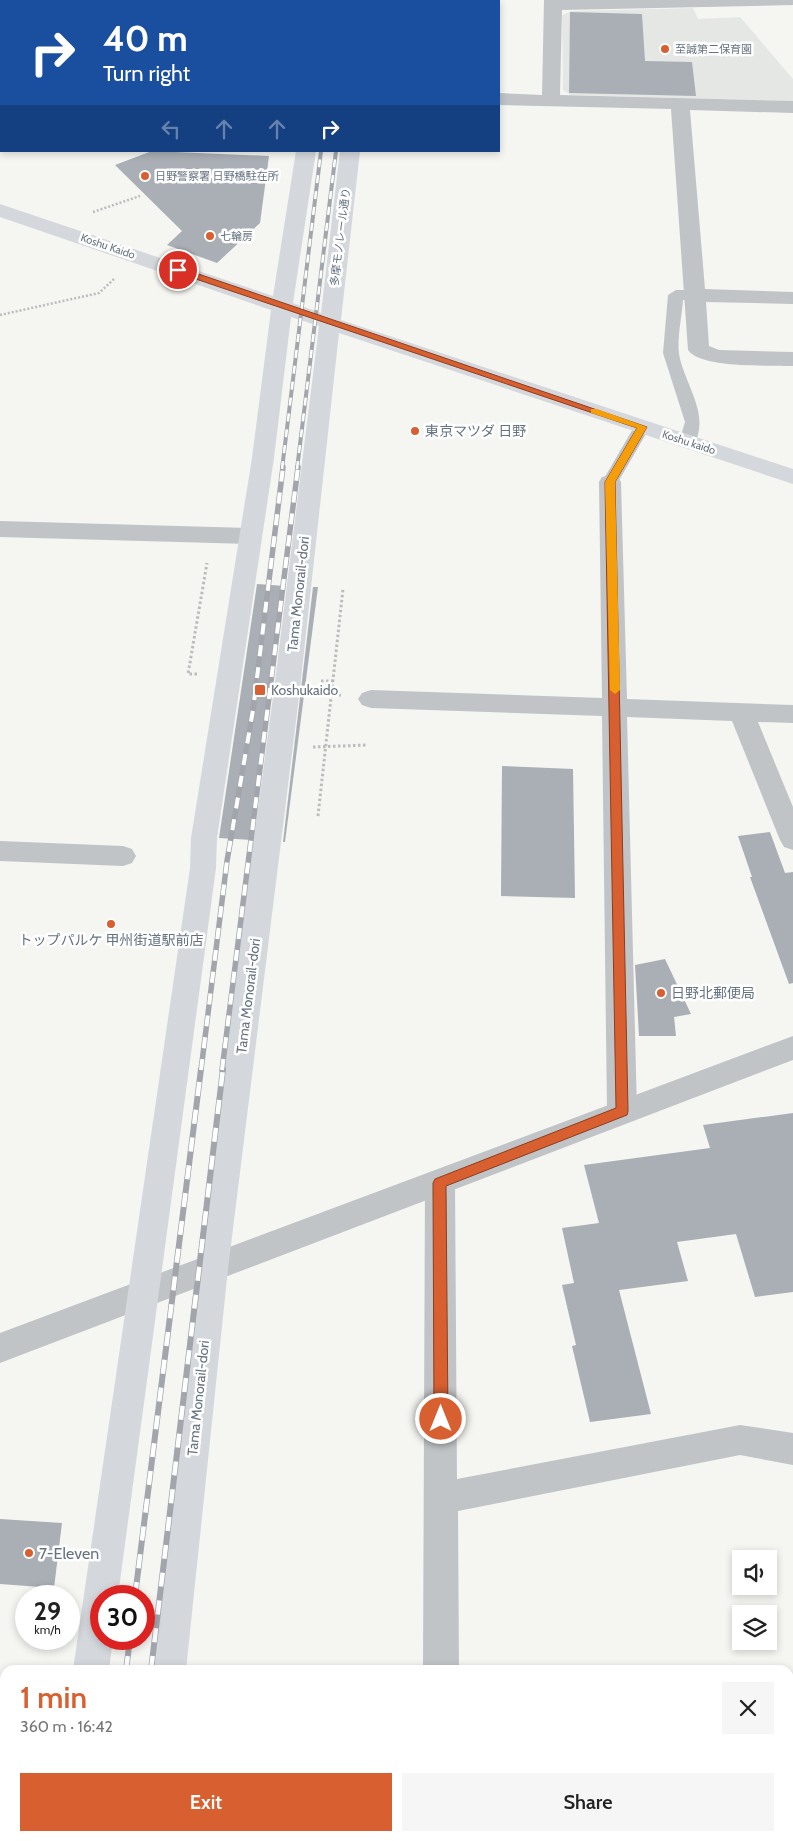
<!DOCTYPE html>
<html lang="en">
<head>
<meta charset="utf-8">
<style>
  body { margin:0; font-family:Cabin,"Noto Sans JP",sans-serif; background:#f6f6f6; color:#222; height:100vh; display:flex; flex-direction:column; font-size:19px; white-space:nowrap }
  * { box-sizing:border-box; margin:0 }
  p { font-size:16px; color:#767676 }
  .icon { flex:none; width:28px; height:28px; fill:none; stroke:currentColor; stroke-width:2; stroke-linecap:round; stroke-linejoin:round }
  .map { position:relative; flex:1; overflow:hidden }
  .panel { position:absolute; left:0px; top:1665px; width:794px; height:176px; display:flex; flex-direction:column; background:#fff; border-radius:15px 15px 0 0; box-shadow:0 2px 8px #0003 }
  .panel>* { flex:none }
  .top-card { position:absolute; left:0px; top:0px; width:500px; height:152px; box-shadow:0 2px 8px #0003; background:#1a4fa0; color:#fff; overflow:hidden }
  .fabs { position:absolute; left:732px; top:1550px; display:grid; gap:10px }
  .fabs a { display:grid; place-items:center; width:45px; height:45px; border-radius:0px; background:#fff; box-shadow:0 2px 8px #0003; font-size:25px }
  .speed { position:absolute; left:15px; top:1585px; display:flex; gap:10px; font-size:25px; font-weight:700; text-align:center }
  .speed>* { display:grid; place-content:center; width:65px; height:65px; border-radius:50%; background:#fff; box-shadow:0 2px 8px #0003; line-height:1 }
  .speed small { font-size:12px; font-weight:400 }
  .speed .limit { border:8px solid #d22; background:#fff; color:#111 }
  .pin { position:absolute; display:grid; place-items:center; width:42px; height:42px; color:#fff; margin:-21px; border:2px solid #fff; border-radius:50%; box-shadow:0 1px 5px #0007 }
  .me { position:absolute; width:55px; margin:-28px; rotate:0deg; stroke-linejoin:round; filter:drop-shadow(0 0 4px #0008) }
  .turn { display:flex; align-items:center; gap:18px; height:105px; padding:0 20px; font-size:22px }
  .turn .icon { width:65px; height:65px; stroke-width:2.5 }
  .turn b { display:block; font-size:35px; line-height:42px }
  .lanes { display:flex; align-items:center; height:48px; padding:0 20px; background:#0003; justify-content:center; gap:25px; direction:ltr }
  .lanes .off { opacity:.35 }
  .round { display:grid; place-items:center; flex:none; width:52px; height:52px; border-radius:0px; background:#f6f6f6 }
  .head { display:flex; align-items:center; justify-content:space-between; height:85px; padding:0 20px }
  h1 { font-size:30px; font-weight:600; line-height:38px; color:#d75f30 }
  .cta { display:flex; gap:10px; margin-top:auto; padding:10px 20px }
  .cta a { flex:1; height:58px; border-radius:0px; background:#d75f30; color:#fff; font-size:20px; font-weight:600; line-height:58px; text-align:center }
  .cta a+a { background:#f6f6f6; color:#222 }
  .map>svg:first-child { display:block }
</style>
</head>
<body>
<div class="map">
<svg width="793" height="1841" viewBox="0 0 793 1841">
  <rect width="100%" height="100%" fill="#f5f5f2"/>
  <polygon fill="#e5e7e5" points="693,8 698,19 740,17 793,79 793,101 571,95 563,90 562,15 572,11"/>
  <g fill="#a9afb5">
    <polygon points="570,12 642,14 645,61 692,62 696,96 569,93"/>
    <polygon points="152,151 269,156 260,223 217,263 167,245 182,231 115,165"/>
    <polygon points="257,584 285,586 252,840 219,838"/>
    <polygon points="313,587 318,587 285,842 283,842"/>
    <polygon points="502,766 573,769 575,898 501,896"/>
    <polygon points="770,832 785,873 793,872 793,983 789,984 750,877 752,877 738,836"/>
    <polygon points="665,959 691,1014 674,1017 676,1036 639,1036 635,965"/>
    <polygon points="793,1113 793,1292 755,1297 736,1234 677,1242 688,1281 619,1290 651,1414 590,1422 572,1346 576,1345 562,1285 574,1283 562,1228 599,1223 584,1165 710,1148 703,1125"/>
    <polygon points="0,1519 62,1523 54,1588 0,1584"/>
  </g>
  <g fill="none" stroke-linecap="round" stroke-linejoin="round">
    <g stroke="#babcbe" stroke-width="2.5" stroke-dasharray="2 2" stroke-linecap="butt">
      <polyline points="93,212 140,196"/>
      <polyline points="0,315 99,293 114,279"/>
    </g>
    <g stroke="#babcbe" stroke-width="3" stroke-dasharray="2.5 2.5" stroke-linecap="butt">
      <polyline points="197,674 188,674 207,563"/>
      <polyline points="321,681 333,681"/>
      <polyline points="319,695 341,695"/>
      <polyline points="313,747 368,745"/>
      <polyline points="318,816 343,589"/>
    </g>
    <g fill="#c0c4c7" fill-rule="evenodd">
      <path d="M676,290H694L702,295L694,300H683C682,316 677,337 679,354C684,384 712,416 693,446H681L679,442L685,422L663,353L668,295Z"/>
      <polygon points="642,422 648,423 650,427 618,482 616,486 604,486 602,482 634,427 636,423"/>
    </g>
    <g fill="#c0c4c7" fill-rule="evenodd">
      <rect x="135" y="0" width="18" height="1"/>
      <path d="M544,0H793V5L562,10L560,95L793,101V113L690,110L705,289L793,292V304L706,302L709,346L719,350L793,352V366C771,365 701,369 688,350L671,109L499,105V93L542,95Z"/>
      <rect x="0" y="14" width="1" height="10"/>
      <rect x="0" y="121" width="1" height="12"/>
      <polygon points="610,475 618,477 621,482 627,699 793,705 793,723 758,722 793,807 793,850 784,847 780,840 732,721 627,717 637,1111 632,1120 622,1123 612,1120 607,1111 602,716 371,708 362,705 358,699 362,693 371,690 602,698 599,482 602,477"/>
      <polygon points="0,521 249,528 257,531 261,536 257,541 249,544 0,537"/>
      <polygon points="0,841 123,846 132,849 136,856 132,863 123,866 0,861"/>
      <polygon points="440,1170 451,1174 455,1183 457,1479 740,1425 793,1433 793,1465 740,1455 458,1511 459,1670 423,1670 425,1183 429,1174"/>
      <rect x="421" y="1836" width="38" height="5"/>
      <polygon points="700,1836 774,1836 776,1841 702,1841"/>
    </g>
    <polygon fill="#c0c4c7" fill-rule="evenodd" points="793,1036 793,1060 0,1363 0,1333"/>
    <g fill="#d4d8dc" fill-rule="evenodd">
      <rect x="318" y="0" width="18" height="1"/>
      <rect x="359" y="0" width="18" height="1"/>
      <polygon points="296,151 316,151 293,303 321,313 340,151 360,151 341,320 793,469 793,484 339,333 299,697 228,1269 186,1670 150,1670 196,1269 273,697 319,326 291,317 274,458 217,838 216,868 118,1596 101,1596 101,1639 113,1639 109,1670 73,1670 190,868 191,838 252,458 271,310 0,217 0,204 273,296"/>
      <polygon points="50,1836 88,1836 87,1841 49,1841"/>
      <polygon points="131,1836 169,1836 168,1841 130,1841"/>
    </g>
    <defs>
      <g id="rail-far2">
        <polyline points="282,469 321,151"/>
        <polyline points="297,469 336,151"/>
      </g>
      <g id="rail-far1">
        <polyline points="201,1070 227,861 253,710 283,467"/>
        <polyline points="222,1070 298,467"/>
      </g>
      <g id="rail">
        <polyline points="135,1596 201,1069"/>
        <polyline points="126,1670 130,1639"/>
        <polyline points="151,1670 223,1069"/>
        <polyline points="104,1841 105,1836"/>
        <polyline points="130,1841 131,1836"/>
      </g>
    </defs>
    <use href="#rail-far2" stroke="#a2a6ac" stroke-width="4"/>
    <use href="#rail-far1" stroke="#a2a6ac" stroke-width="5.5"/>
    <use href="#rail" stroke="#a2a6ac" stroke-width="6"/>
    <use href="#rail-far2" stroke="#fff" stroke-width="2.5" stroke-dasharray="8" stroke-linecap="butt"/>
    <use href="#rail-far1" stroke="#fff" stroke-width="4" stroke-dasharray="11" stroke-linecap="butt"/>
    <use href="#rail" stroke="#fff" stroke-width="4.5" stroke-dasharray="14" stroke-linecap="butt"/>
  </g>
  <polygon fill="#d75f30" stroke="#8c3e1f" points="175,268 181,268 647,427 615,482 628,1111 627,1115 446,1186 448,1419 446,1423 441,1425 436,1423 434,1419 433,1183 435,1179 616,1108 605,482 637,428 175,272"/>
  <polygon fill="#f59e0b" points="591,409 597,409 647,427 615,482 620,690 615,694 610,690 605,482 637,428 591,413"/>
  <g fill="#d75f30" stroke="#fff" stroke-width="2">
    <circle cx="665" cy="49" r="5"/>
    <circle cx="145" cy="176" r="5"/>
    <circle cx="210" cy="236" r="5"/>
    <circle cx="415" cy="431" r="5"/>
    <rect x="254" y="684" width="12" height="12" rx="2.5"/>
    <circle cx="111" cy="924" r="5"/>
    <circle cx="661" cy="993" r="5"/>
    <circle cx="29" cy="1553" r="5"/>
  </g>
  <g text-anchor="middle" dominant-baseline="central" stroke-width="5" stroke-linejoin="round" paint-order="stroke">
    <g font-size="11" fill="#667381" stroke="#fff" text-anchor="start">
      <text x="675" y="49">至誠第二保育園</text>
      <text x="155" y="176">日野警察署 日野橋駐在所</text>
      <text x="220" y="236">七輪房</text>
    </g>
    <g font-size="11" fill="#667381" stroke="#fff">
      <text transform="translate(340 237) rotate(-83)">多摩モノレール通り</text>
      <text transform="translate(108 246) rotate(19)">Koshu Kaido</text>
      <text transform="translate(689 442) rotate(18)">Koshu kaido</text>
    </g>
    <g font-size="14" fill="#667381" stroke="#fff" text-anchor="start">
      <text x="425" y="431">東京マツダ 日野</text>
      <text x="271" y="690">Koshukaido</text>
      <text x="111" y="940" text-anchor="middle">トップパルケ 甲州街道駅前店</text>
      <text x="671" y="993">日野北郵便局</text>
    </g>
    <g font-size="14" fill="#667381" stroke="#fff">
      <text transform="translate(298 594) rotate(-84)">Tama Monorail-dori</text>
      <text transform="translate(248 996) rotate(-83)">Tama Monorail-dori</text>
      <text transform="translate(198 1398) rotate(-84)">Tama Monorail-dori</text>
    </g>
    <g font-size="16" fill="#667381" stroke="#fff" text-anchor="start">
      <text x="39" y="1553">7-Eleven</text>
    </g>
  </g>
</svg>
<div class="fabs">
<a><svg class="icon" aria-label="sound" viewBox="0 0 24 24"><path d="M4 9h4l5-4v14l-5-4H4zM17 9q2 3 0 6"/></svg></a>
<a><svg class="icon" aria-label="layers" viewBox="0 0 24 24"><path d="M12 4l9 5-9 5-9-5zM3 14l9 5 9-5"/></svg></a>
</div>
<div class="speed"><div>29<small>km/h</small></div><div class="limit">30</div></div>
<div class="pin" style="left:178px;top:270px;background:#d93025"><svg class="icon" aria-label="arrive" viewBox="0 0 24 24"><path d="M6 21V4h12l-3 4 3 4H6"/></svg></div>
<svg class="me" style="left:441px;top:1419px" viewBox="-20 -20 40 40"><circle r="17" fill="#d75f30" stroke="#fff" stroke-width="3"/><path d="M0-11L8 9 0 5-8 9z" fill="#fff"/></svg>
<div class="top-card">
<div class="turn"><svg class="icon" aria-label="right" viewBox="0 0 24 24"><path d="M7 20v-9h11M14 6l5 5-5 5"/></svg><div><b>40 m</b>Turn right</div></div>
<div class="lanes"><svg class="icon off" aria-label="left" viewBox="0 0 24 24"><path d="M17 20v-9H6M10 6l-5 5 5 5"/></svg><svg class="icon off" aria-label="ahead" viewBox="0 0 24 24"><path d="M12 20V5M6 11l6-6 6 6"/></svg><svg class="icon off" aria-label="ahead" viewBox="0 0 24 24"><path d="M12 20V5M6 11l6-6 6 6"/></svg><svg class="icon" aria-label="right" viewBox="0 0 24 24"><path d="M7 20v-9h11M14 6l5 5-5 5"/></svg></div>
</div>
<section class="panel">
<div class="head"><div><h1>1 min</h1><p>360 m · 16:42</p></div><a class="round"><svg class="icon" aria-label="close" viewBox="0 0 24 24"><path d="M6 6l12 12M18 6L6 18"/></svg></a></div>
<div class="cta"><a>Exit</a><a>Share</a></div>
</section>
</div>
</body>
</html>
